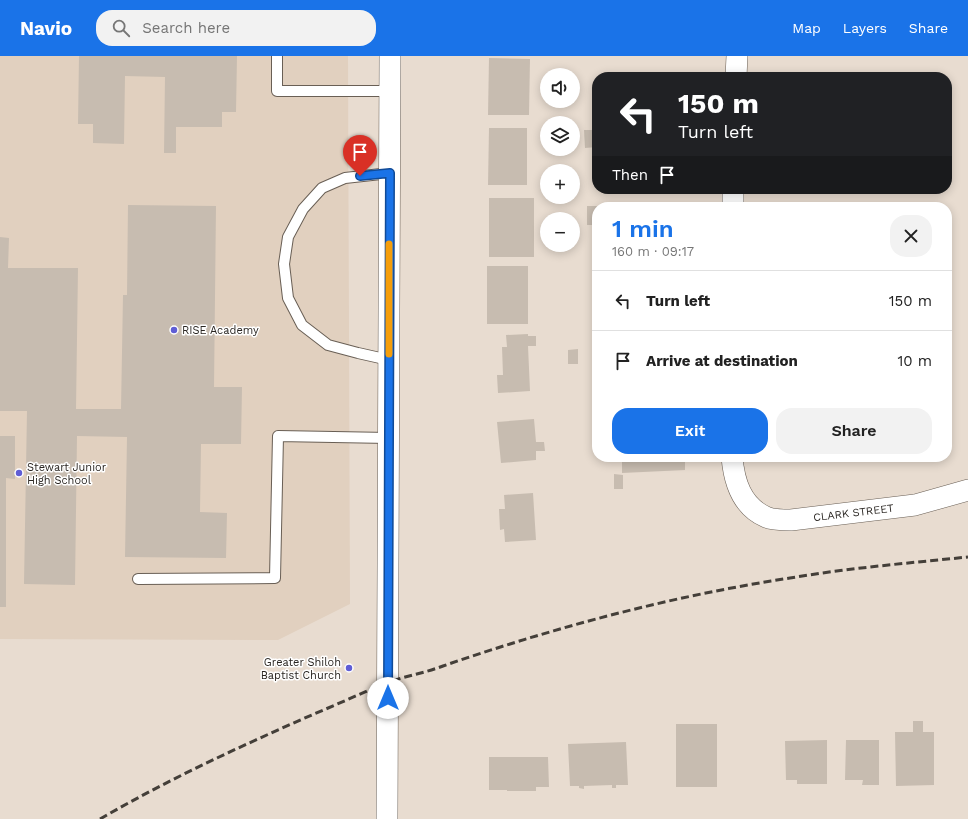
<!DOCTYPE html>
<html lang="en">
<head>
<meta charset="utf-8">
<style>
  body { margin:0; font-family:"Work Sans",sans-serif; background:#f2f2f2; color:#222; height:100vh; display:flex; flex-direction:column; font-size:15px; white-space:nowrap }
  * { box-sizing:border-box; margin:0 }
  p { font-size:13px; color:#767676 }
  .icon { flex:none; width:22px; height:22px; fill:none; stroke:currentColor; stroke-width:2; stroke-linecap:round; stroke-linejoin:round }
  .map { position:relative; flex:1; overflow:hidden }
  .sheet { position:absolute; left:592px; top:146px; width:360px; height:260px; display:flex; flex-direction:column; background:#fff; border-radius:16px; box-shadow:0 2px 10px #0003 }
  .sheet>* { flex:none }
  .guide { position:absolute; left:592px; top:16px; width:360px; height:122px; border-radius:16px; box-shadow:0 2px 10px #0003; background:#202124; color:#fff; overflow:hidden }
  .controls { position:absolute; left:540px; top:12px; display:grid; gap:8px }
  .controls a { display:grid; place-items:center; width:40px; height:40px; border-radius:50%; background:#fff; box-shadow:0 2px 10px #0003; font-size:20px }
  .pin { position:absolute; display:grid; place-items:center; width:34px; height:34px; color:#fff; margin:-41px -17px; border-radius:50% 50% 50% 0; rotate:-45deg; box-shadow:0 0 4px #0007 }
  .pin .icon { rotate:45deg }
  .me { position:absolute; width:44px; margin:-22px; rotate:0deg; stroke-linejoin:round; filter:drop-shadow(0 0 3px #0008) }
  .turn { display:flex; align-items:center; gap:14px; height:84px; padding:0 20px; font-size:18px }
  .turn .icon { width:52px; height:52px; stroke-width:2.5 }
  .turn b { display:block; font-size:28px; line-height:34px }
  .then { display:flex; align-items:center; height:38px; padding:0 20px; background:#0003; gap:8px; font-size:15px }
  .round { display:grid; place-items:center; flex:none; width:42px; height:42px; border-radius:16px; background:#f2f2f2 }
  .overview { display:flex; align-items:center; justify-content:space-between; height:68px; padding:0 20px }
  h1 { font-size:24px; font-weight:600; line-height:30px; color:#1a73e8 }
  .action { display:flex; gap:8px; margin-top:auto; padding:8px 20px }
  .action a { flex:1; height:46px; border-radius:16px; background:#1a73e8; color:#fff; font-size:16px; font-weight:600; line-height:46px; text-align:center }
  .action a+a { background:#f2f2f2; color:#222 }
  ul { padding:0; list-style:none }
  li { display:flex; align-items:center; gap:12px; height:60px; padding:0 20px; border-top:1px solid #e0e0e0 }
  li div { flex:1 }
  li b { display:block; font-size:15px }
  li em { font-style:normal }
  header { display:flex; align-items:center; gap:24px; box-sizing:border-box; height:56px; padding:0 20px; background:#1a73e8; color:#fff }
  header strong { font-size:19px }
  nav { display:flex; gap:22px; margin-inline-start:auto; font-size:14px }
  .search { width:280px; height:36px; background:#f2f2f2; display:flex; align-items:center; gap:10px; box-sizing:border-box; padding:0 14px; border-radius:16px; color:#767676; font-size:15px }
  .map>svg:first-child { display:block }
</style>
</head>
<body>
<header>
<strong>Navio</strong>
<div class="search"><svg class="icon" aria-label="search" viewBox="0 0 24 24"><circle cx="10" cy="10" r="6"/><path d="M15 15l6 6"/></svg>Search here</div>
<nav><a>Map</a><a>Layers</a><a>Share</a></nav>
</header>
<div class="map">
<svg width="968" height="763" viewBox="0 0 968 763">
  <rect width="100%" height="100%" fill="#e8dcd0"/>
  <polygon fill="#e1d0bf" points="0,0 348,0 350,548 278,584 0,583"/>
  <g fill="#c7bcb0">
    <polygon points="79,0 237,0 236,56 222,56 222,71 176,71 176,97 164,97 165,21 125,20 124,88 93,87 93,68 78,68"/>
    <polygon points="489,2 530,3 529,59 488,59"/>
    <polygon points="882,18 924,20 924,21 882,21"/>
    <polygon points="489,72 527,72 527,129 488,129"/>
    <polygon points="584,74 597,74 597,91 585,92"/>
    <polygon points="638,133 683,133 683,136 637,136"/>
    <rect x="489" y="142" width="45" height="59"/>
    <polygon points="826,148 826,151 792,151 793,149"/>
    <polygon points="128,149 216,150 214,331 242,331 241,388 201,388 200,456 227,457 226,502 125,501 127,381 77,380 75,529 24,528 27,355 0,355 0,181 9,182 8,212 78,212 76,353 121,353 123,239 127,239"/>
    <rect x="587" y="150" width="10" height="19"/>
    <rect x="487" y="210" width="41" height="58"/>
    <polygon points="528,278 528,280 536,280 536,290 528,290 530,335 498,337 497,319 503,319 502,291 507,291 506,279"/>
    <polygon points="578,293 578,308 568,308 568,294"/>
    <polygon points="534,363 536,386 544,386 545,395 536,395 536,404 501,407 497,366"/>
    <polygon points="0,380 15,380 15,423 6,422 6,551 0,551"/>
    <polygon points="622,401 685,401 685,414 622,417"/>
    <polygon points="614,418 623,419 623,433 614,433"/>
    <polygon points="533,437 536,484 505,486 504,473 500,474 499,453 505,453 504,439"/>
    <polygon points="913,665 923,665 923,676 934,676 934,729 896,730 895,676 913,676"/>
    <rect x="676" y="668" width="41" height="63"/>
    <polygon points="827,684 827,728 797,728 797,724 786,724 785,685"/>
    <polygon points="846,684 879,684 879,729 862,729 863,724 845,724"/>
    <polygon points="626,686 628,729 616,729 616,732 612,732 612,729 584,730 584,733 579,732 579,730 570,730 568,688"/>
    <polygon points="489,701 548,701 549,731 536,731 536,735 507,735 507,734 489,734"/>
  </g>
  <g fill="none" stroke-linecap="round" stroke-linejoin="round">
    <defs>
      <g id="lane">
        <polyline points="277,0 277,35 390,35"/>
        <polyline points="389,304 358,297 328,289 302,269 288,242 284,208 288,181 303,153 322,132 345,122 390,117"/>
        <polyline points="138,523 275,522 278,380 389,382"/>
      </g>
      <g id="street">
        <polyline points="736,21 737,0"/>
        <polyline points="733,151 733,133"/>
        <path id="s1" d="M732,401C734,425 741,450 766,461C773,464 783,464 791,464L915,449L968,434"/>
        <polyline points="387,763 390,0"/>
      </g>
    </defs>
    <use href="#lane" stroke="#695f55" stroke-width="12"/>
    <use href="#street" stroke="#695f55" stroke-width="22"/>
    <use href="#lane" stroke="#fff" stroke-width="10"/>
    <use href="#street" stroke="#fff" stroke-width="21"/>
    <path stroke="#443f39" stroke-width="3" stroke-dasharray="8 4" stroke-linecap="butt" d="M100,763C169,723 241,690 314,658C338,648 362,637 386,627C405,620 425,617 443,610C556,571 672,540 790,522C849,512 909,507 968,501"/>
  </g>
  <g fill="none" stroke-linecap="round" stroke-linejoin="round">
    <defs>
      <polyline id="route" points="360,120 390,117 388,642"/>
    </defs>
    <use href="#route" stroke="#114b97" stroke-width="10"/>
    <use href="#route" stroke="#1a73e8" stroke-width="7"/>
    <polyline stroke="#f59e0b" stroke-width="7" points="389,298 389,188"/>
  </g>
  <g fill="#5f5dd5" stroke="#fff" stroke-width="1.5">
    <circle cx="174" cy="274" r="4"/>
    <circle cx="19" cy="417" r="4"/>
    <circle cx="349" cy="612" r="4"/>
  </g>
  <g text-anchor="middle" dominant-baseline="central" stroke-width="3" stroke-linejoin="round" paint-order="stroke">
    <g font-size="11" fill="#292521" stroke="#fff" text-anchor="start">
      <text x="182" y="274">RISE Academy</text>
      <text x="27" y="411">Stewart Junior<tspan x="27" dy="13">High School</tspan></text>
      <text x="341" y="606" text-anchor="end">Greater Shiloh<tspan x="341" dy="13">Baptist Church</tspan></text>
    </g>
    <g font-size="11" fill="#292521" stroke="#fff">
      <text stroke="none"><textPath href="#s1" startOffset="161">CLARK STREET</textPath></text>
    </g>
  </g>
</svg>
<div class="controls">
<a><svg class="icon" aria-label="sound" viewBox="0 0 24 24"><path d="M4 9h4l5-4v14l-5-4H4zM17 9q2 3 0 6"/></svg></a>
<a><svg class="icon" aria-label="layers" viewBox="0 0 24 24"><path d="M12 4l9 5-9 5-9-5zM3 14l9 5 9-5"/></svg></a>
<a>+</a>
<a>−</a>
</div>
<div class="pin" style="left:360px;top:120px;background:#d93025"><svg class="icon" aria-label="arrive" viewBox="0 0 24 24"><path d="M6 21V4h12l-3 4 3 4H6"/></svg></div>
<svg class="me" style="left:388px;top:642px" viewBox="-20 -20 40 40"><circle r="19" fill="#fff"/><path d="M0-13L10 11 0 6-10 11z" fill="#1a73e8"/></svg>
<div class="guide">
<div class="turn"><svg class="icon" aria-label="left" viewBox="0 0 24 24"><path d="M17 20v-9H6M10 6l-5 5 5 5"/></svg><div><b>150 m</b>Turn left</div></div>
<div class="then">Then<svg class="icon" aria-label="arrive" viewBox="0 0 24 24"><path d="M6 21V4h12l-3 4 3 4H6"/></svg></div>
</div>
<section class="sheet">
<div class="overview"><div><h1>1 min</h1><p>160 m · 09:17</p></div><a class="round"><svg class="icon" aria-label="close" viewBox="0 0 24 24"><path d="M6 6l12 12M18 6L6 18"/></svg></a></div>
<ul>
<li><svg class="icon" aria-label="left" viewBox="0 0 24 24"><path d="M17 20v-9H6M10 6l-5 5 5 5"/></svg><div><b>Turn left</b></div><em>150 m</em></li>
<li><svg class="icon" aria-label="arrive" viewBox="0 0 24 24"><path d="M6 21V4h12l-3 4 3 4H6"/></svg><div><b>Arrive at destination</b></div><em>10 m</em></li>
</ul>
<div class="action"><a>Exit</a><a>Share</a></div>
</section>
</div>
</body>
</html>
